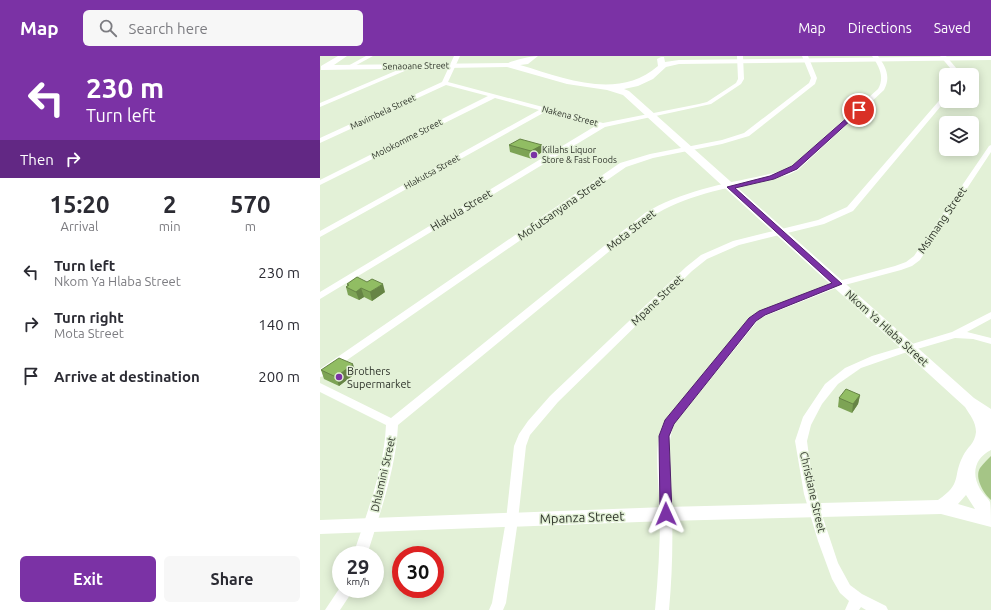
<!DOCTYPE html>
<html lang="en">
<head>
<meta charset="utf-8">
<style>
  body { margin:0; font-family:Ubuntu,sans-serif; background:#f7f7f7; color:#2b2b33; height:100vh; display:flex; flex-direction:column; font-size:15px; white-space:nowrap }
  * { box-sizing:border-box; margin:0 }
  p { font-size:13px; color:#7c7c81 }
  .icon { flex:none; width:22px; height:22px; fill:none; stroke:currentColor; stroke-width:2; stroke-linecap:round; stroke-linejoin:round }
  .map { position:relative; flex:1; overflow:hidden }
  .details { display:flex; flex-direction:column; background:#fff; width:320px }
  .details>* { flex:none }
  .banner { background:#7b32a5; color:#fff; overflow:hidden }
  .buttons { position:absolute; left:619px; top:12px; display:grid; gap:8px }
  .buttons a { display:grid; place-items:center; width:40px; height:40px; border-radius:6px; background:#fff; box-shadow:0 2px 10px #0003; font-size:20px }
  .speed { position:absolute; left:12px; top:490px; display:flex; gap:8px; font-size:20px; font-weight:700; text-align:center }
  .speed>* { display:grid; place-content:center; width:52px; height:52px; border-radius:50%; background:#fff; box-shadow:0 2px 10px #0003; line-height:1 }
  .speed small { font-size:10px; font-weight:400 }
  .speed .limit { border:6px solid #d22; background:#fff; color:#111 }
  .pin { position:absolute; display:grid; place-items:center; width:34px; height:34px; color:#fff; margin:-17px; border:2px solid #fff; border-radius:50%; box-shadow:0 1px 4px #0007 }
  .me { position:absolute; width:44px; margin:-22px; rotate:359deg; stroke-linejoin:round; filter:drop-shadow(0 0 3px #0008) }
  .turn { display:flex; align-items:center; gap:14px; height:84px; padding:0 20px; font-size:18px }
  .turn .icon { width:52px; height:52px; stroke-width:2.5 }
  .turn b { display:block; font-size:28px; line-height:34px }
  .then { display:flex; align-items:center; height:38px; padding:0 20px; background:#0003; gap:8px; font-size:15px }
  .eta { display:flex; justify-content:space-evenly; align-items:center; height:68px; text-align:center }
  .eta b { font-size:24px; font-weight:700; line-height:28px }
  .cta { display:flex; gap:8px; margin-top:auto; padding:8px 20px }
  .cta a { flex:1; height:46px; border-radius:6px; background:#7b32a5; color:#fff; font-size:16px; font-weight:700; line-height:46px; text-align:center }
  .cta a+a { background:#f7f7f7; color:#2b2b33 }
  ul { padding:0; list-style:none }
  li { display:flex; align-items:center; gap:12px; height:52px; padding:0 20px }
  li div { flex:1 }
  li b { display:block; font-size:15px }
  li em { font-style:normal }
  header { display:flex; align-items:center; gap:24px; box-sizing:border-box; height:56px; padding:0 20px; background:#7b32a5; color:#fff }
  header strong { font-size:19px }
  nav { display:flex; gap:22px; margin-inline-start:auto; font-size:14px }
  .search { width:280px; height:36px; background:#f7f7f7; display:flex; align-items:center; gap:10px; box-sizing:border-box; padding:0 14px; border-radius:6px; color:#7c7c81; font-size:15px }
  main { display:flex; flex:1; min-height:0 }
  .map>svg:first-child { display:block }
</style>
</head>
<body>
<header>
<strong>Map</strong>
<div class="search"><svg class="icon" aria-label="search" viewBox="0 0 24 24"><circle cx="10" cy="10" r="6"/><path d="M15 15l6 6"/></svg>Search here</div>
<nav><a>Map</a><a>Directions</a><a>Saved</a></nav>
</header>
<main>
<section class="details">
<div class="banner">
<div class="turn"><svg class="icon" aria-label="left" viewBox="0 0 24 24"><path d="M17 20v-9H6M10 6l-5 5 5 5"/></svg><div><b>230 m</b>Turn left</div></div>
<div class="then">Then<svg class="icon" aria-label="right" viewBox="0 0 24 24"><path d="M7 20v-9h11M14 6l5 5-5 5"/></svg></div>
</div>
<div class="eta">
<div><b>15:20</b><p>Arrival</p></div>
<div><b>2</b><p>min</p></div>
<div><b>570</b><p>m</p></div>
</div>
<ul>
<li><svg class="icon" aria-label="left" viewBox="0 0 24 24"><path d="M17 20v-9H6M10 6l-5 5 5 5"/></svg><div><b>Turn left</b><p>Nkom Ya Hlaba Street</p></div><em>230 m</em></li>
<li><svg class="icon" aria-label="right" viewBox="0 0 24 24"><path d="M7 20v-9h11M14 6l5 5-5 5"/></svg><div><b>Turn right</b><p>Mota Street</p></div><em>140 m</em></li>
<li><svg class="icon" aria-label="arrive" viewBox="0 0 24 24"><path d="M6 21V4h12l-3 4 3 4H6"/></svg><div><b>Arrive at destination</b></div><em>200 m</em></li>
</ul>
<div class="cta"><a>Exit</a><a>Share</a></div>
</section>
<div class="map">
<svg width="671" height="554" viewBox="0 0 671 554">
  <rect width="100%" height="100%" fill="#e3f1d7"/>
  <path fill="#a5c586" d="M671,400V444C664,438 654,422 660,412C663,408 667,404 671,400Z"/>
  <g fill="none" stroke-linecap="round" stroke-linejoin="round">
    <g fill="#fff" fill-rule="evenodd">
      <polygon points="46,0 53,0 31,12 26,11"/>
      <polygon points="134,0 140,0 128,26 283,67 379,48 387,46 416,27 418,23 417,0 423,0 424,23 421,28 391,48 285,71 0,243 0,236 277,69 225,56 0,181 0,175 219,54 175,42 0,129 0,124 168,40 126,29 0,87 0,82 122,26"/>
      <polygon points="482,0 488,0 497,22 495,28 429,80 402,88 333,102 306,111 4,320 0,321 0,313 300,107 330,98 402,84 424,77 489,27 491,22"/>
      <path d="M552,0H558C566,11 571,21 564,34L478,114L468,119C421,130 372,135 331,161L78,369C76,413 60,457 47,499H33C47,457 64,413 66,369L0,336V327L71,362L325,157C366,132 416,126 463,115L472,110L558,33C565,21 559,10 552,0Z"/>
      <polygon points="620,0 626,0 642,19 636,19"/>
      <polygon points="92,8 95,10 94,11 0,51 0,47"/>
      <polygon points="626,38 626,44 533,155 504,168 419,189 387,203 372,215 238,346 210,379 206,390 198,464 186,547 183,554 169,554 172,547 186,464 194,390 199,378 208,365 230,340 366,211 381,199 413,185 498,164 527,151 624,39"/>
      <path d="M671,89V96L600,204L592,210L581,214L521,230L440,262L354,368C344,396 352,428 352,456C353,489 352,522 349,554H335C338,522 340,490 340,459C340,431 331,388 345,364L434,258L515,226L575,210L586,206L594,200L669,90Z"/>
      <polygon points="671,256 671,263 647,276 671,282 671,288 653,283 635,282 587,296 541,312 518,328 502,348 491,369 487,385 491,415 503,462 518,507 530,529 542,538 566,550 568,554 546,554 541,551 539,554 525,554 529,545 520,537 512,523 498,485 484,438 475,385 483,361 505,328 525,312 552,300 632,276"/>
      <polygon points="21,530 21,533 34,533 20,554 5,554"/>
    </g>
    <path fill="#fff" fill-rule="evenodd" d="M18,0H27L14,9L188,7C195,4 210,0 218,0L208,8L200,9C245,22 297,45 338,10L337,3L341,1H344L345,6L359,4L671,0V4L359,8L346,11L333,23L318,30L304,33L309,35L654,342L671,353V394C655,402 651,417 660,433C663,438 668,442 670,446C671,451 671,465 671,471L621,458L346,465L0,478V464L346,451L618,444C643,427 632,421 643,400C647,391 655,388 656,376C656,366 650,359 645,351L303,39L287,34L247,28L187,11L1,14V10ZM646,439L655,453L638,448Z"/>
  </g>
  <g fill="#7da355">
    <polygon points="189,89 222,89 222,96 212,103 190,96"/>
    <polygon points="27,228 65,236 52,245 44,241 39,244 28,239 26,231 27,230"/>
    <polygon points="1,314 36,317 19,330 4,323"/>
    <polygon points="540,339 538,348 532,357 518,351 519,342"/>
  </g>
  <g fill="#668445">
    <polygon points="222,89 222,96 212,103 211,95"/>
    <polygon points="63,228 65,236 52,245 50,236"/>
    <polygon points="41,232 44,241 39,244 36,236"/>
    <polygon points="33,308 36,317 19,330 16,321"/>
    <polygon points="540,339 538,348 532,357 533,348"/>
  </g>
  <g fill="#91bd63" stroke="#668445">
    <polygon points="200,83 222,89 211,95 189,89"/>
    <polygon points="37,221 47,226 52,223 63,228 50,236 41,232 36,236 26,231 29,229 27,228"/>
    <polygon points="19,302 33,308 16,321 1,314"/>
    <polygon points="526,333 540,339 533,348 519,342"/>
  </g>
  <polygon fill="#7b32a5" stroke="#50206b" points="537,53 542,54 477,113 454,123 415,132 522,228 445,259 436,265 354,368 349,380 352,458 350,462 342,462 340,458 339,380 345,364 429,262 439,255 512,227 407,131 450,120 472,110"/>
  <g fill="#7b32a5" stroke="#e3f1d7" stroke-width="1.5">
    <circle cx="214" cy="99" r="4"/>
    <circle cx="19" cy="321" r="4"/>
  </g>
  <g text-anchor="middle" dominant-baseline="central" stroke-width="3" stroke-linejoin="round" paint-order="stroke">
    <g font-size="9" fill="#2f342b" stroke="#e3f1d7">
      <text transform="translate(96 10) rotate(-1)">Senaoane Street</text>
      <text transform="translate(63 56) rotate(-25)">Mavimbela Street</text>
      <text transform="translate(250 60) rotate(15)">Nakena Street</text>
      <text transform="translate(87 83) rotate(-27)">Molokomme Street</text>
      <text transform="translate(112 116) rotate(-29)">Hlakutsa Street</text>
    </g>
    <g font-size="9" fill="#2f342b" stroke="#e3f1d7" text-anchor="start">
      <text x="222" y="94">Killahs Liquor<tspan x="222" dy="10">Store &amp; Fast Foods</tspan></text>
    </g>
    <g font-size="11" fill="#2f342b" stroke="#e3f1d7">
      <text transform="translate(241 152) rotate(-35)">Mofutsanyana Street</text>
      <text transform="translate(141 154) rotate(-31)">Hlakula Street</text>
      <text transform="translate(622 164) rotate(-56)">Msimang Street</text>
      <text transform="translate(311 174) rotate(-38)">Mota Street</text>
      <text transform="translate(337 244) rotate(-44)">Mpane Street</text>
      <text transform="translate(567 272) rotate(42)">Nkom Ya Hlaba Street</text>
      <text transform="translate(63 418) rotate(-77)">Dhlamini Street</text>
      <text transform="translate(493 436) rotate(77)">Christiane Street</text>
    </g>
    <g font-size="11" fill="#2f342b" stroke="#e3f1d7" text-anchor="start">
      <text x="27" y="315">Brothers<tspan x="27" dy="13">Supermarket</tspan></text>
    </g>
    <g font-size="13" fill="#2f342b" stroke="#e3f1d7">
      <text transform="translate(262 461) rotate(-2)">Mpanza Street</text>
    </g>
  </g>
</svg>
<div class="buttons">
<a><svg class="icon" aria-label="sound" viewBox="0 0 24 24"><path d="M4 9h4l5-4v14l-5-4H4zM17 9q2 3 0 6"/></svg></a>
<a><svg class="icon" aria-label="layers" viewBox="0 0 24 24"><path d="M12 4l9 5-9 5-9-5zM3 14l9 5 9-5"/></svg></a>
</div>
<div class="speed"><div>29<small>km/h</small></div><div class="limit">30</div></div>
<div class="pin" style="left:539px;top:54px;background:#d93025"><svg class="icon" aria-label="arrive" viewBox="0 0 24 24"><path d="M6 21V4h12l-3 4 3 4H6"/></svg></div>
<svg class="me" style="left:346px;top:458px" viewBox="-20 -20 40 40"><path d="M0-17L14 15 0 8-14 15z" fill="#7b32a5" stroke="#fff" stroke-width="4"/></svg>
</div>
</main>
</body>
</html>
